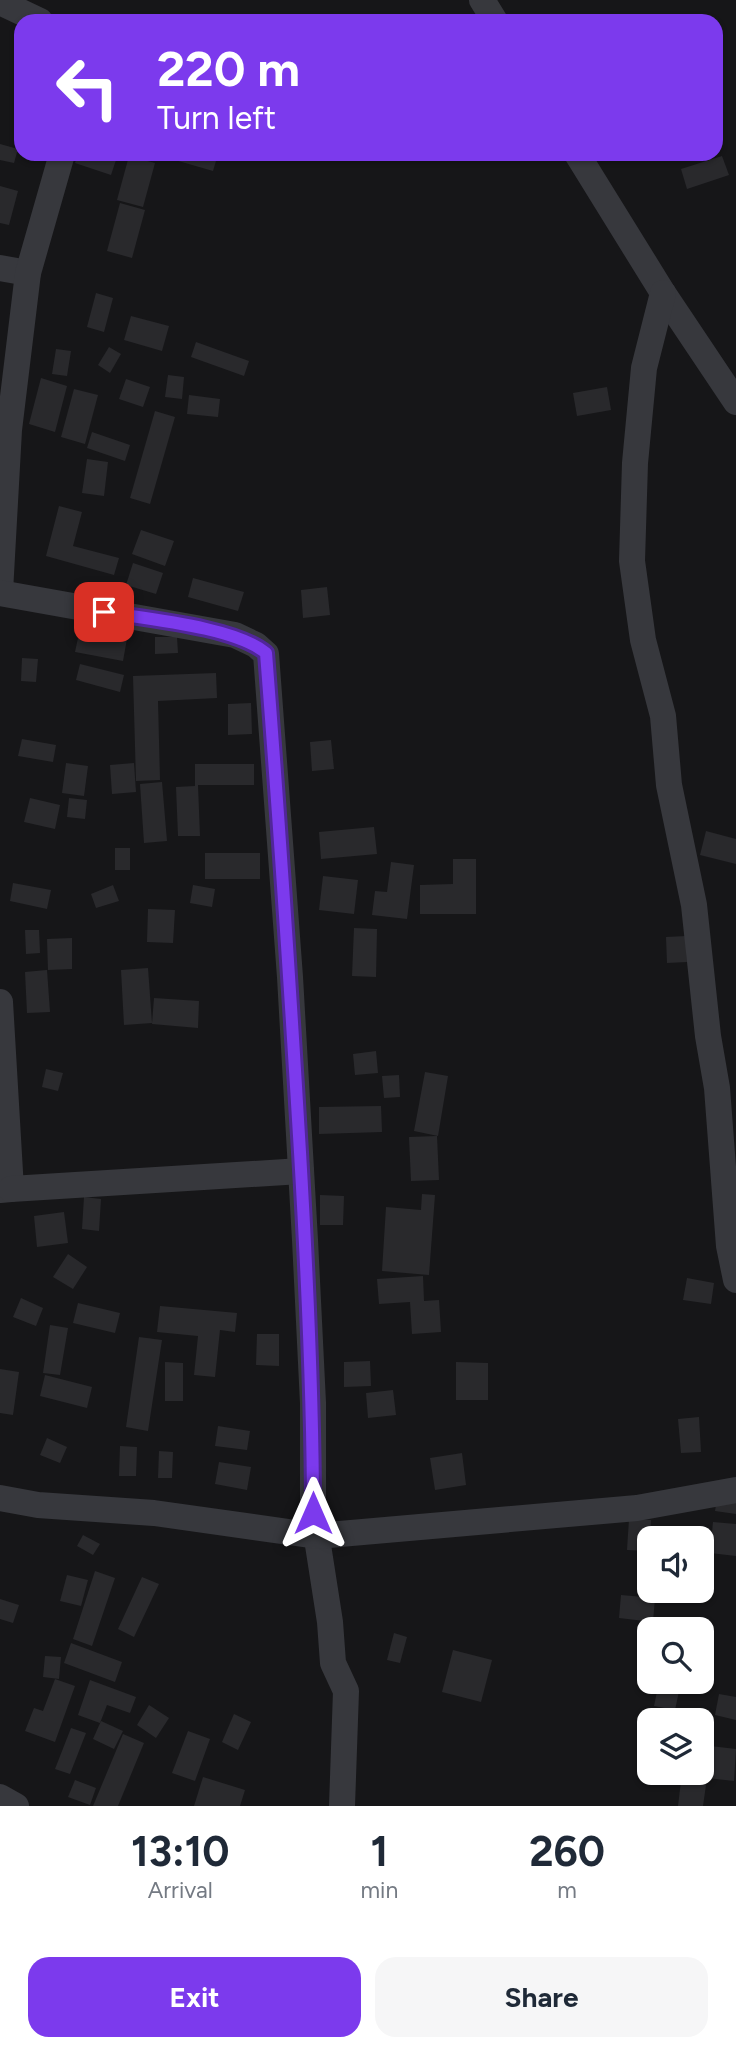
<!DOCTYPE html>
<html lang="en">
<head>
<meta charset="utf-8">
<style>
  body { margin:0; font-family:Figtree,sans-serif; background:#f6f6f7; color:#1f2937; height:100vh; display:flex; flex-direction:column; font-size:26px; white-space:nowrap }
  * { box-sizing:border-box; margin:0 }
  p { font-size:23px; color:#747a83 }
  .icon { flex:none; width:38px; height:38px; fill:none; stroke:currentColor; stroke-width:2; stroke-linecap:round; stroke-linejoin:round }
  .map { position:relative; height:1806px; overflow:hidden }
  .sheet { display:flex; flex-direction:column; background:#fff; flex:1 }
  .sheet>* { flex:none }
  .top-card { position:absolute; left:14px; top:14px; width:709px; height:147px; border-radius:21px; box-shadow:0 2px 5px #0004; background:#7c3aed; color:#fff; overflow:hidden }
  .fabs { position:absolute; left:637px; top:1526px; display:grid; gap:14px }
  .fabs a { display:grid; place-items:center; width:77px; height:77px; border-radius:14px; background:#fff; box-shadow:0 2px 5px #0004; font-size:35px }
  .pin { position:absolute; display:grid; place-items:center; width:60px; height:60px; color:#fff; margin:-30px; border-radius:14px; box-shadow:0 4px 10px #0006 }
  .me { position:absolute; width:77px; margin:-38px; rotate:0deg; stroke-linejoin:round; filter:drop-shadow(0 0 5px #0008) }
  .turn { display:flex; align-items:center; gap:24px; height:147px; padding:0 28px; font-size:32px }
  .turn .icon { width:91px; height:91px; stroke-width:2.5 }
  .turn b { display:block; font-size:49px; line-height:60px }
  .eta { display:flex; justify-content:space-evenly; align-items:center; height:119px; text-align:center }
  .eta b { font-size:42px; font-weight:700; line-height:49px }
  .button { display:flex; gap:14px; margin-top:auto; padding:14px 28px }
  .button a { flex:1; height:80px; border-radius:21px; background:#7c3aed; color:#fff; font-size:28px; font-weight:700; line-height:80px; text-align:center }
  .button a+a { background:#f6f6f7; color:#1f2937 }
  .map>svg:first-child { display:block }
</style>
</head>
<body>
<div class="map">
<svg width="736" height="1806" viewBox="0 0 736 1806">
  <rect width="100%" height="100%" fill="#161618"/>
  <g fill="#29292c">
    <polygon points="0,144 18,149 14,163 0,160"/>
    <polygon points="78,154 118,154 111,175 75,163"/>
    <polygon points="169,154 218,154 213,171 168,158"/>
    <polygon points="129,156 155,163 143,207 117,200"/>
    <polygon points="722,156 729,175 687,189 681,169"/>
    <polygon points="0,186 18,191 9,225 0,223"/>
    <polygon points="120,203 145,210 132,258 107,251"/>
    <polygon points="96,293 113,298 104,332 87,327"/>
    <polygon points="131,316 169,326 162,351 124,340"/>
    <polygon points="196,342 249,361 244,376 191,357"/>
    <polygon points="109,347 121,354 110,373 98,365"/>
    <polygon points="56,349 71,351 67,376 52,374"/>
    <polygon points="168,375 184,377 182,399 165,397"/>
    <polygon points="41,378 67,386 55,432 29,424"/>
    <polygon points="126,379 150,387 143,407 119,399"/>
    <polygon points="607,387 611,410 577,416 573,393"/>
    <polygon points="74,389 98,395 85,444 61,437"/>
    <polygon points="189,395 220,399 218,417 187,414"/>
    <polygon points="155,411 175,417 150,504 130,498"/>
    <polygon points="92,432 130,445 125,461 87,448"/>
    <polygon points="87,459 108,462 104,496 82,493"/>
    <polygon points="59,506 82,512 73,546 119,558 114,575 46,556"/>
    <polygon points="141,530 174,541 165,566 132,554"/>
    <polygon points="133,563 163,573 156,594 126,585"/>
    <polygon points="193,578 244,592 238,611 188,597"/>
    <polygon points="327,587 330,615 303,618 301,590"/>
    <polygon points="81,624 128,633 123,661 75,652"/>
    <polygon points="155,637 177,637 178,653 155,654"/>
    <polygon points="22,658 38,659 36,682 21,681"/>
    <polygon points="80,664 124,675 120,692 76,680"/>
    <polygon points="216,673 217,698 158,701 160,780 136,781 133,676"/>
    <polygon points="251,703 252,734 228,735 228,704"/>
    <polygon points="22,739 56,745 53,762 18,756"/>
    <polygon points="331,740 334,769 312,771 310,742"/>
    <polygon points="66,763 88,766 84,796 62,793"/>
    <polygon points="134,763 136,792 112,794 110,765"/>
    <polygon points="195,764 254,764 254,785 198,785 200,836 178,836 176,787 195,786"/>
    <polygon points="162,782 167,841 144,843 140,784"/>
    <polygon points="30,798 60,805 55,829 24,822"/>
    <polygon points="69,798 87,800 85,819 67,817"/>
    <polygon points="374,827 377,854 321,859 319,832"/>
    <polygon points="706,831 736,839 736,864 700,855"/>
    <rect x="115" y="848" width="15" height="22"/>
    <rect x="205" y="853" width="55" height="26"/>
    <polygon points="453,859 476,859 476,914 420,914 420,885 453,884"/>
    <polygon points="391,862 414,865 407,919 372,915 375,891 387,892"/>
    <polygon points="323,876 358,880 354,914 319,910"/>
    <polygon points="13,883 51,890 47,909 10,901"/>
    <polygon points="113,885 119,901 96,908 91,894"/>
    <polygon points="193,885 215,889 212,907 190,903"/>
    <polygon points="148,909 175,910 173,943 147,942"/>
    <polygon points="354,928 377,929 376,977 352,976"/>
    <polygon points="25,930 39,930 40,953 26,954"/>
    <polygon points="686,936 687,962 667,963 666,937"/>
    <polygon points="72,938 72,969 48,970 47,939"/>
    <polygon points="148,968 152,1023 124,1025 121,970"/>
    <polygon points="47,970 50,1012 27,1013 25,972"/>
    <polygon points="154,998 199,1001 198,1028 152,1024"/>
    <polygon points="376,1051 378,1073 355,1075 353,1054"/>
    <polygon points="46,1069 63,1073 58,1091 42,1087"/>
    <polygon points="425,1072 448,1076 438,1136 414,1131"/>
    <polygon points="399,1075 400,1097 384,1098 382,1076"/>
    <polygon points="381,1106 382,1132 319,1134 319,1107"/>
    <polygon points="437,1136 439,1180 411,1181 409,1137"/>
    <polygon points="422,1194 435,1195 429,1275 382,1271 386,1207 421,1210"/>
    <polygon points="320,1195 344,1196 343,1225 320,1225"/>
    <polygon points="84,1197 101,1199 99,1231 82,1229"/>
    <polygon points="64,1212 68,1243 37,1247 34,1216"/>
    <polygon points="68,1254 87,1267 73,1289 53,1277"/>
    <polygon points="423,1276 424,1301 439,1300 441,1332 412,1334 410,1302 379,1304 377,1279"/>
    <polygon points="687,1278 714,1283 711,1304 683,1300"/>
    <polygon points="21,1298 43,1308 36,1326 13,1317"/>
    <polygon points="78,1303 120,1313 115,1333 73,1323"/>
    <polygon points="160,1306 237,1313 235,1332 220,1330 215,1377 194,1375 198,1336 157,1332"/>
    <polygon points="50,1325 68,1328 60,1375 43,1373"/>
    <polygon points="257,1334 279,1334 279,1366 256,1365"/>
    <polygon points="139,1337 162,1340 148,1431 126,1427"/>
    <polygon points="370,1361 371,1386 344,1387 344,1362"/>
    <polygon points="165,1362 183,1363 183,1401 165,1401"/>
    <polygon points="456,1362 488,1363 488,1400 456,1400"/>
    <polygon points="0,1369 19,1372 13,1415 0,1413"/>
    <polygon points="45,1375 92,1387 87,1408 40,1396"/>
    <polygon points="393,1390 396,1415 368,1418 366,1393"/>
    <polygon points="699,1417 701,1452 681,1453 678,1419"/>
    <polygon points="218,1426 250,1431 247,1450 215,1446"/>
    <polygon points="47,1438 67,1447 60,1463 40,1455"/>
    <polygon points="120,1446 137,1447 136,1476 119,1476"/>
    <polygon points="159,1451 173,1452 172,1478 158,1478"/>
    <polygon points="462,1453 466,1485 435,1490 430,1458"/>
    <polygon points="219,1462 251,1467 247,1490 215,1484"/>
    <polygon points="720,1480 736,1483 736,1514 715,1511"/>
    <polygon points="629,1519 651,1520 649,1551 627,1550"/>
    <polygon points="713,1522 736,1524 736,1556 710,1553"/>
    <polygon points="83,1535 100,1544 93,1555 77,1546"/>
    <polygon points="95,1571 115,1578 92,1646 73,1639"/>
    <polygon points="67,1575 88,1580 81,1606 60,1601"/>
    <polygon points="142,1577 159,1584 134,1637 118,1629"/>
    <polygon points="621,1595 655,1598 653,1622 619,1618"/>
    <polygon points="0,1599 19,1605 13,1623 0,1619"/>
    <polygon points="394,1633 407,1637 400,1663 387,1660"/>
    <polygon points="71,1643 122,1662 115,1682 64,1663"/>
    <polygon points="453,1650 492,1660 481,1702 442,1692"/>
    <polygon points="45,1656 61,1657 59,1679 43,1677"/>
    <polygon points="55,1679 75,1686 55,1742 25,1731 34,1708 43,1711"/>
    <polygon points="90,1680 136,1697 130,1713 107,1705 100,1723 78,1715"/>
    <polygon points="659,1682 681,1682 675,1710 654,1706"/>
    <polygon points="719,1694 736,1697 736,1720 715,1715"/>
    <polygon points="149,1705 169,1718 156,1738 137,1725"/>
    <polygon points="234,1714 251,1722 238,1750 222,1742"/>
    <polygon points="101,1721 123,1731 114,1749 93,1739"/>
    <polygon points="71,1728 86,1733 70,1774 55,1769"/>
    <polygon points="188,1731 210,1739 195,1781 172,1773"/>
    <polygon points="123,1734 144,1743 118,1806 93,1806"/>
    <polygon points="702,1745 736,1749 734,1781 707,1778 703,1806 678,1806 682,1773 702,1773"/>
    <polygon points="203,1777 245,1790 240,1806 194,1806"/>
    <polygon points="75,1780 96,1788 90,1805 68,1797"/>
  </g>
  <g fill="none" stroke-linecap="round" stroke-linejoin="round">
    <g stroke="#37383d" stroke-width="26">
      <polyline points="482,0 495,21"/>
      <polyline points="0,2 40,21"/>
      <polyline points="577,154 663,293 736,402"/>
      <polyline points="0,268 28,273"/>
      <polyline points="663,293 644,368 635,463 632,561 643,640 663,716 669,785 694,905 708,1036 717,1088 729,1246 736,1280"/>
      <polyline points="0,592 9,430 28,273 62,154"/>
      <polyline points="0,593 235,635 256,645 266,654 290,977 305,1240 313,1403 313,1513 330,1622 333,1663 346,1691 342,1806"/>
      <polyline points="0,1002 11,1189 0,1190"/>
      <polyline points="11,1189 301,1171"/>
      <polyline points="0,1498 38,1505 154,1513 317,1536 637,1508 736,1490"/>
      <polyline points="0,1797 16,1806"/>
    </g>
  </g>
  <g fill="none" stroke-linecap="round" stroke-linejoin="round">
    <defs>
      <path id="route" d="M104,612C147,619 235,627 266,653C279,819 290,985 300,1152C307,1272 313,1392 313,1513"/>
    </defs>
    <use href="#route" stroke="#51269a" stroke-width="18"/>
    <use href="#route" stroke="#7c3aed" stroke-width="12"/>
  </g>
</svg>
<div class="fabs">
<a><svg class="icon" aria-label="sound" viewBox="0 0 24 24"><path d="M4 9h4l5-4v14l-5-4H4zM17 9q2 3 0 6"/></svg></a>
<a><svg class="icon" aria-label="search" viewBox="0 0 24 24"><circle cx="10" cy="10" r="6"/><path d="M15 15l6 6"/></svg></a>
<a><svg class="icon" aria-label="layers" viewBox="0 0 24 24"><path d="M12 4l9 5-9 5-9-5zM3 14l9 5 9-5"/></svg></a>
</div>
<div class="pin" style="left:104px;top:612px;background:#d93025"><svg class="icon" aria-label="arrive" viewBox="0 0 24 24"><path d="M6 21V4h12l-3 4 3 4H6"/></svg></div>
<svg class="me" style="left:313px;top:1513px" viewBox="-20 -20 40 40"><path d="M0-17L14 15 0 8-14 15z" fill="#7c3aed" stroke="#fff" stroke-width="4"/></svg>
<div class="top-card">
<div class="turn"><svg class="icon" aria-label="left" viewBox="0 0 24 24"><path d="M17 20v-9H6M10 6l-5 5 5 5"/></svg><div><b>220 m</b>Turn left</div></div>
</div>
</div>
<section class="sheet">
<div class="eta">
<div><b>13:10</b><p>Arrival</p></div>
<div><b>1</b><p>min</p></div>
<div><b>260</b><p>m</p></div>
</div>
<div class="button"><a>Exit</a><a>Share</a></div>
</section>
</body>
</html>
